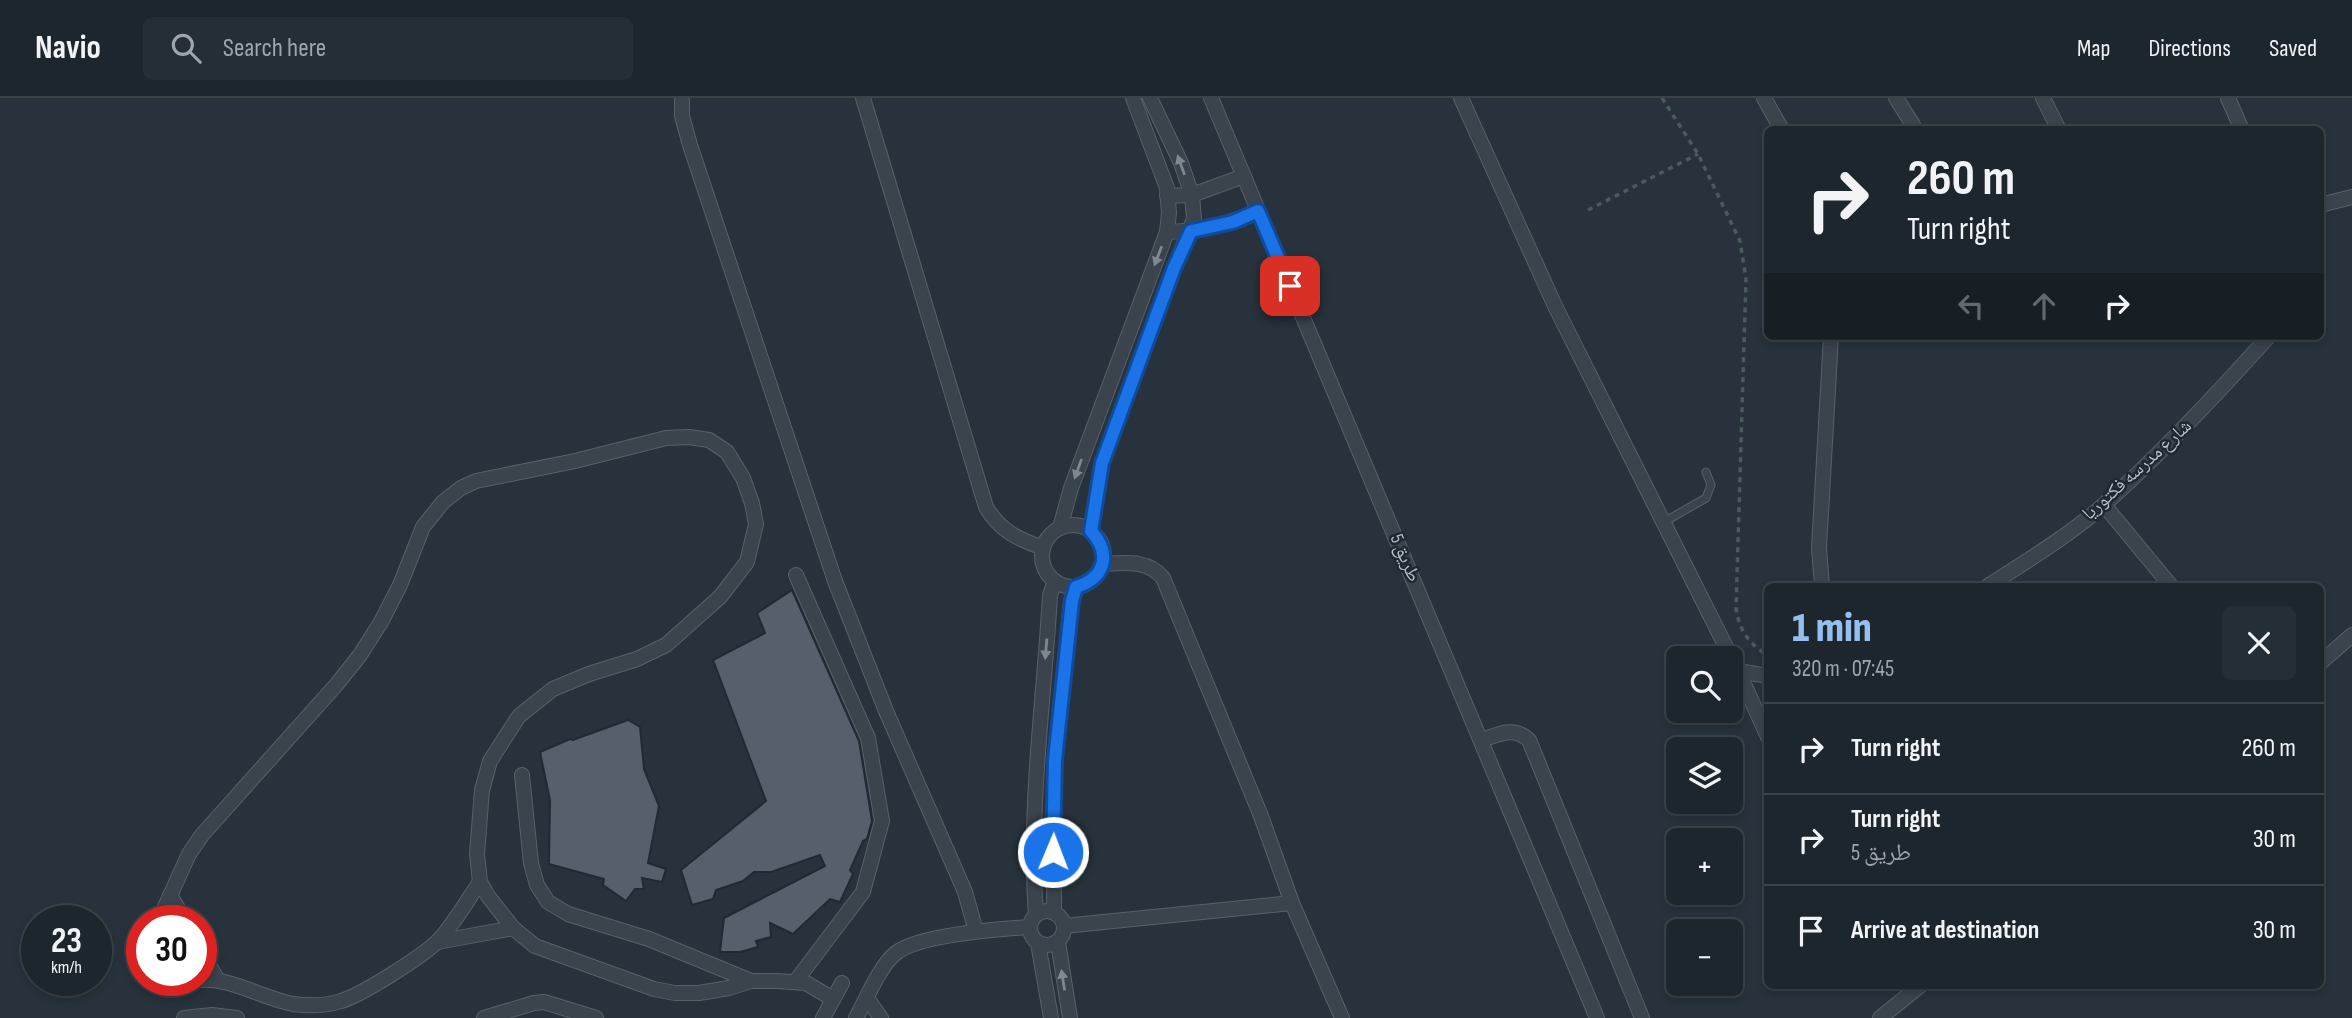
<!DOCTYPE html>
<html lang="en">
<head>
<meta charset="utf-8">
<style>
  body { margin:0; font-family:"Sofia Sans Condensed","Noto Naskh Arabic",sans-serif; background:#252e35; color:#f1f3f6; height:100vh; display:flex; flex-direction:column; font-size:26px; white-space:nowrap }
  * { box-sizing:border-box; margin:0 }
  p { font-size:23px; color:#a0a5aa }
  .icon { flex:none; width:38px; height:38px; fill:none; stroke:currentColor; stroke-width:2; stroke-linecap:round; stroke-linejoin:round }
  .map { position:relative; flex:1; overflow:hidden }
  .panel { position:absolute; left:1764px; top:485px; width:560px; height:406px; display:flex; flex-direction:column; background:#1d262d; border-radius:10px; box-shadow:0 4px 10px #0003,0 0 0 2px #3b4349 }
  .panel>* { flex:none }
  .hud { position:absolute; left:1764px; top:28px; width:560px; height:214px; border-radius:10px; box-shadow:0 4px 10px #0003,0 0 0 2px #3b4349; background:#1d262d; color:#f1f3f6; overflow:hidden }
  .tools { position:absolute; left:1666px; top:548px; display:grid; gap:14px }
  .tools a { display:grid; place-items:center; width:77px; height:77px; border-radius:10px; background:#1d262d; box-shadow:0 4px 10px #0003,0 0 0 2px #3b4349; font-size:35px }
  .speed { position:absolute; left:21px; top:807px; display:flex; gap:14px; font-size:35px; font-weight:700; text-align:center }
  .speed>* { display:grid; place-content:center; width:91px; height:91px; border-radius:50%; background:#1d262d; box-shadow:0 4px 10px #0003,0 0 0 2px #3b4349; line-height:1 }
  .speed small { font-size:18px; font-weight:400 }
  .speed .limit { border:10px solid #d22; background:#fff; color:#111 }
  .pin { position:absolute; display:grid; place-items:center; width:60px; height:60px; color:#fff; margin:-30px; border-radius:14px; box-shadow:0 4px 10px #0006 }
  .me { position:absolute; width:77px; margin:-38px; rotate:1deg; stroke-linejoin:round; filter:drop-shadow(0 0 5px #0008) }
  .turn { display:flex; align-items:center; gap:24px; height:147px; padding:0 28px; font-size:32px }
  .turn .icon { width:91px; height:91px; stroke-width:2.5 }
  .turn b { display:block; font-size:49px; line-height:60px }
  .lanes { display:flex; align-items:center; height:66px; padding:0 28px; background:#0003; justify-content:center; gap:35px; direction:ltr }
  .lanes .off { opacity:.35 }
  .round { display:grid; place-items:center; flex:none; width:74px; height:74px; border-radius:10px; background:#252e35 }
  .summary { display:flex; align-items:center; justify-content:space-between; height:119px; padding:0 28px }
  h1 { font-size:42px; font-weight:800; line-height:52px; color:#95bfee }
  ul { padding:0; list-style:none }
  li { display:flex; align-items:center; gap:21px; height:91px; padding:0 28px; border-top:2px solid #3b4349 }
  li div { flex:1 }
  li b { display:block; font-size:26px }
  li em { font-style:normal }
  header { display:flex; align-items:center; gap:42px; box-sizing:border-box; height:98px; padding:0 35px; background:#1d262d; border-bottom:2px solid #3b4349 }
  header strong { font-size:33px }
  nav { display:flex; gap:38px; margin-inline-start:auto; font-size:24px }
  .search { width:490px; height:63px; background:#252e35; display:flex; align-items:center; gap:18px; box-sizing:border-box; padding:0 24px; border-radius:10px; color:#a0a5aa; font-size:26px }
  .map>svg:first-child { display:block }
</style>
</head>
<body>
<header>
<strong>Navio</strong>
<div class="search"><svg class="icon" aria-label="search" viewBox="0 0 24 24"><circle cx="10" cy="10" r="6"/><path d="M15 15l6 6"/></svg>Search here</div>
<nav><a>Map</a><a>Directions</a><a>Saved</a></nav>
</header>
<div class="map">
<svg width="2352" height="920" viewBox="0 0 2352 920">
  <rect width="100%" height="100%" fill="#27323c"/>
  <g fill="#55606c" stroke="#212a34" stroke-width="2">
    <polygon points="792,492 859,643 872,723 867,741 863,743 850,772 853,776 840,804 830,801 793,836 770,825 771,839 756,843 758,849 740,854 720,854 724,820 825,768 820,757 771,774 754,774 743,783 716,792 713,801 692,807 681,772 766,703 713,562 765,535 757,515"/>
    <polygon points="628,622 640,629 644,671 659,708 648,765 666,771 662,784 642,780 644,791 635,791 626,803 603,787 604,781 549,766 550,702 540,654 570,641 573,642"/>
  </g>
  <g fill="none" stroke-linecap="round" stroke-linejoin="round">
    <defs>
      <polyline id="lane" points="1664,424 1706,400 1711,387 1706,374"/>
      <g id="street">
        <polyline points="682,0 682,18 690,47 835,483 886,613 965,794 976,833"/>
        <path d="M863,0L986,409C1000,433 1018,441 1043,450"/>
        <polyline points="1211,0 1597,920"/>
        <polyline points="1461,0 1555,208 1738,573 1768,639"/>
        <polyline points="1764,0 1782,32"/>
        <polyline points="1896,0 1913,27"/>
        <polyline points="2043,0 2059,32"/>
        <polyline points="2228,0 2242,32"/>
        <polyline points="1167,98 1192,97 1244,78"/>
        <polyline points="2320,107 2352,99"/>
        <path d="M1167,134C1199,133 1229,126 1258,113"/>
        <polyline points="2104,407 2171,488"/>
        <circle cx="1073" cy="458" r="31"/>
        <polyline points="1060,430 1071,390 1167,134 1169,115 1167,90 1133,0"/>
        <polyline points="1091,434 1102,365 1174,170 1194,121 1192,97 1181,65 1150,0"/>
        <path d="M1103,466C1124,465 1148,461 1163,480L1261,718L1292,805L1342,920"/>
        <polyline points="1822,488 1819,450 1831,238"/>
        <path d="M1988,488C2028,462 2070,437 2106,405C2164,353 2217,296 2269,238"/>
        <polyline points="2320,565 2352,537"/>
        <polyline points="1738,573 1768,578"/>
        <path d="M1482,642C1499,636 1514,628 1529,642L1642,920"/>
        <polyline points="522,677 531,765 537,787 548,804 568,816 649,841 751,883"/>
        <polyline points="170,797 185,822"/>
        <circle cx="1047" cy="830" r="17"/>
        <polyline points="1054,815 1055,662 1071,503 1076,489"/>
        <path d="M1036,817C1028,710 1044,604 1050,497L1055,483"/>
        <polyline points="159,822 189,756 202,737 337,586 360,557 381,524 400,487 423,429 443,404 461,390 476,383 575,363 666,340 689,339 709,342 727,354 743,380 752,405 756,426 747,464 720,499 666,547 637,561 589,576 553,591 519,618 490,663 482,692 477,756 480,784 488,798 513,830 535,848 654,891 675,895 699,895 729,890 751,883 777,883 806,885 833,901"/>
        <polyline points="1064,828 1292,805"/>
        <polyline points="437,844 513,830"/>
        <polyline points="1058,844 1070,920"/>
        <polyline points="1038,845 1051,920"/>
        <polyline points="201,853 217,881"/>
        <polyline points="152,882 166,884 198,882"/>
        <path d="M201,882C232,880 262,900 293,906C308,908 326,908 341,903C362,897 419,860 436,845C451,831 468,801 480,784"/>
        <polyline points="795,884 863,794 882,723 868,640 796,477"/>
        <polyline points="867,900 881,920"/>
        <polyline points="184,920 212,917 237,920"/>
        <polyline points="484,920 534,905 544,904 596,920"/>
        <polyline points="823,920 842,885"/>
        <path d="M856,920C866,902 880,867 896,855C919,837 1000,831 1030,829"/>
        <polyline points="1880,920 1921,887"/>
      </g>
    </defs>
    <use href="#lane" stroke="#58616a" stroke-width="9"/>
    <use href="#street" stroke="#58616a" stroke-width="16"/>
    <g stroke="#495b5c" stroke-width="3.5" stroke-dasharray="5 5" stroke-linecap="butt">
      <path d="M1662,0L1698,56L1740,143L1746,181L1736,510C1739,531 1748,546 1768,557"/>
      <polyline points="1588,112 1698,56"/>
    </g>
    <use href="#lane" stroke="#3b434d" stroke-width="7"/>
    <use href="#street" stroke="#3b434d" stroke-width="14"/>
  </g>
  <defs><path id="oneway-solid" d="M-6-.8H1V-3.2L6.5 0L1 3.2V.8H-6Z" transform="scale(1.75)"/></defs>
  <g fill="#7f8790">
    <use href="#oneway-solid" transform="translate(1181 67) rotate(-110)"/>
    <use href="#oneway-solid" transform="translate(1158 158) rotate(111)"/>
    <use href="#oneway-solid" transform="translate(1078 371) rotate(110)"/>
    <use href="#oneway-solid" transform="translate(1046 551) rotate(95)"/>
    <use href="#oneway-solid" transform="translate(1063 882) rotate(-99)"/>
  </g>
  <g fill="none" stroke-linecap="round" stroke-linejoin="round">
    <defs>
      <path id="route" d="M1053,754L1055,662L1072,503L1076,489C1105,480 1112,456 1091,433L1102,365L1174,170L1191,133L1233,124L1258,113L1290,188"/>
    </defs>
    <use href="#route" stroke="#114b97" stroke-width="18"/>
    <use href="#route" stroke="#1a73e8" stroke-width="12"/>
  </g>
  <g text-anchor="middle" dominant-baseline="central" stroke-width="5" stroke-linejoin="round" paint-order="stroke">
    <g font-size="19" fill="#b7bec7" stroke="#1f2832">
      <text transform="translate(2137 372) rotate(-42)">شارع مدرسه فكتوريا</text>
      <text transform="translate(1405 460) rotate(67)">طريق 5</text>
    </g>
  </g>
</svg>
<div class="tools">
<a><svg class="icon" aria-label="search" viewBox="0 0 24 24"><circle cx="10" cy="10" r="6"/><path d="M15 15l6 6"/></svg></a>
<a><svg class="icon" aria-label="layers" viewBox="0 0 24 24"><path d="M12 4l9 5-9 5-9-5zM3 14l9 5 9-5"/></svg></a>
<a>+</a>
<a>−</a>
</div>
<div class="speed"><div>23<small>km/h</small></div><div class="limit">30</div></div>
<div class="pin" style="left:1290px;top:188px;background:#d93025"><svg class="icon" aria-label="arrive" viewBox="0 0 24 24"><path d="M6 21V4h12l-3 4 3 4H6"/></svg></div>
<svg class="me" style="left:1053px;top:754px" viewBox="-20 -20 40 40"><circle r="17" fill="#1a73e8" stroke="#fff" stroke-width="3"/><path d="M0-11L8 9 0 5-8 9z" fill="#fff"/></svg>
<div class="hud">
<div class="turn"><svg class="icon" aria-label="right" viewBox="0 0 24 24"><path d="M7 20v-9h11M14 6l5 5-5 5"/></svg><div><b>260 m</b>Turn right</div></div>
<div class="lanes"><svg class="icon off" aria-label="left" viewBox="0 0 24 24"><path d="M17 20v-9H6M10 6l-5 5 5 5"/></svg><svg class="icon off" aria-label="ahead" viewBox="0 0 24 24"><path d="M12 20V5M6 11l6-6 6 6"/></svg><svg class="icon" aria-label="right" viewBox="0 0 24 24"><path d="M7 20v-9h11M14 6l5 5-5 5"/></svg></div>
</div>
<section class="panel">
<div class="summary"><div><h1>1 min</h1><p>320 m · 07:45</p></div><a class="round"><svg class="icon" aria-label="close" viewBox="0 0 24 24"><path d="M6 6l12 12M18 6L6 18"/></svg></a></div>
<ul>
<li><svg class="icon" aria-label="right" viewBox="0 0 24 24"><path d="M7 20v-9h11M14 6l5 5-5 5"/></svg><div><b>Turn right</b></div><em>260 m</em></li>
<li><svg class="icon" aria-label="right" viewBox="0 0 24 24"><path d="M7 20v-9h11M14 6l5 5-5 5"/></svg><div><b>Turn right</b><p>طريق 5</p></div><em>30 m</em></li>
<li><svg class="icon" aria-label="arrive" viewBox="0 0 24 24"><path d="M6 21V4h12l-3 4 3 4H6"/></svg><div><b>Arrive at destination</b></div><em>30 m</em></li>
</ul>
</section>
</div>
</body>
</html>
